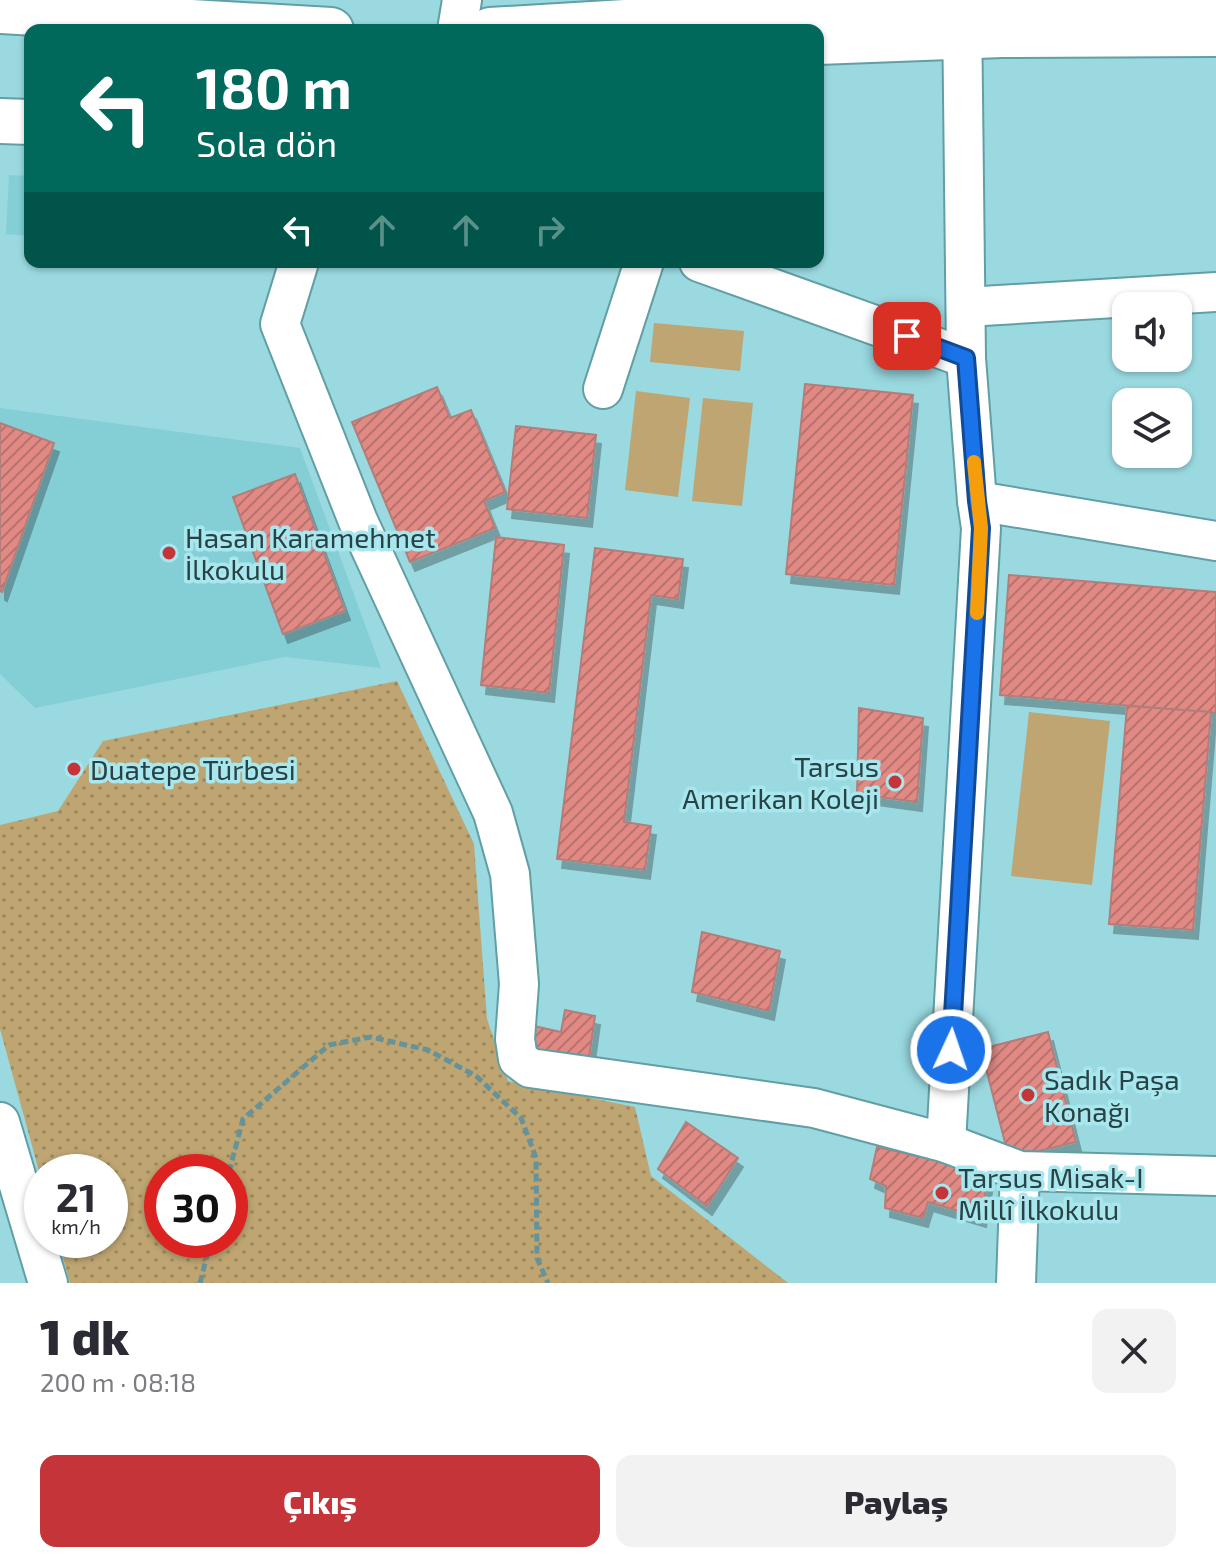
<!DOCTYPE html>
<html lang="tr">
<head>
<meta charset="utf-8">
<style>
  body { margin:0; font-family:"Exo 2",sans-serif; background:#f2f2f3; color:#2b2b33; height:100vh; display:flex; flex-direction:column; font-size:30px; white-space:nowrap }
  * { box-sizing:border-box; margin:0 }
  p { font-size:26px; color:#7c7c81 }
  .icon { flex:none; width:44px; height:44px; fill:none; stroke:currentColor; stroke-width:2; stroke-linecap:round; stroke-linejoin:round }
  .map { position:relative; height:1283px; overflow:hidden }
  .side { display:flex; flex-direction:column; background:#fff; flex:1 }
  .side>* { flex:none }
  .top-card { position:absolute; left:24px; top:24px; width:800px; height:244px; border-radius:16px; box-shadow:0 2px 6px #0004; background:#00695c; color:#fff; overflow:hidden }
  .controls { position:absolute; left:1112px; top:292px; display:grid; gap:16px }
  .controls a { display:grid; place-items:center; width:80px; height:80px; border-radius:16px; background:#fff; box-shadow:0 2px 6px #0004; font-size:40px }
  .speed { position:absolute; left:24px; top:1154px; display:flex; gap:16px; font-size:40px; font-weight:700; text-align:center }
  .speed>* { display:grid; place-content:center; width:104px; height:104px; border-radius:50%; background:#fff; box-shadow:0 2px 6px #0004; line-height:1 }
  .speed small { font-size:20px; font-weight:400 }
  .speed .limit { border:12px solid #d22; background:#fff; color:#111 }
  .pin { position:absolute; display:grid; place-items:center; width:68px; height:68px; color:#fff; margin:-34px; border-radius:16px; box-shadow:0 4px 12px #0006 }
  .me { position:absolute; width:88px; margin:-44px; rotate:3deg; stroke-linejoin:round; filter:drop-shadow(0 0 6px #0008) }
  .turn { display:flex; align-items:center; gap:28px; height:168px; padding:0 40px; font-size:36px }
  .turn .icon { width:104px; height:104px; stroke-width:2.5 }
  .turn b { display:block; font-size:56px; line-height:68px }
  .lanes { display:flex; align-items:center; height:76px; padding:0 40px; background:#0003; justify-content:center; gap:40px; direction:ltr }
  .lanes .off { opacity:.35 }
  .round { display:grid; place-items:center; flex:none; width:84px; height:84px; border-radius:16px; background:#f2f2f3 }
  .summary { display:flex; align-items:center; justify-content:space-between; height:136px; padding:0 40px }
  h1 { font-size:48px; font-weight:800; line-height:60px }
  .action { display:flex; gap:16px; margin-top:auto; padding:16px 40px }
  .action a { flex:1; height:92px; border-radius:16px; background:#c43438; color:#fff; font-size:32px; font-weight:800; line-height:92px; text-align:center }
  .action a+a { background:#f2f2f3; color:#2b2b33 }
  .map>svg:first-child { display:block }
</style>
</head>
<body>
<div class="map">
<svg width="1216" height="1283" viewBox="0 0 1216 1283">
  <defs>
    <pattern id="park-dots" width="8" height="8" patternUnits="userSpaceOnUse" patternTransform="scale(2)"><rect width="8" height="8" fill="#bea572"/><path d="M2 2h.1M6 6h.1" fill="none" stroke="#9a885f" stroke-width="1.8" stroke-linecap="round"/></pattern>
    <pattern id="building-hatch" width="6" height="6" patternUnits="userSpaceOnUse" patternTransform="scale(2)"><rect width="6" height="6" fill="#e38984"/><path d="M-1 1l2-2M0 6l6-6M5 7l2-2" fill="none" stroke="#b8726e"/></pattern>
    <filter id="shadow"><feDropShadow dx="5" dy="9" stdDeviation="0" flood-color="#0004"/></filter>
  </defs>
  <rect width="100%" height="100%" fill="#9ad9e0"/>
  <g fill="#84ced6">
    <polygon points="9,175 30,176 30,236 6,234"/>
    <polygon points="0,408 300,448 381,668 285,657 35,708 0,674"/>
  </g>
  <g fill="#bea572">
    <polygon points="654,323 744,331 740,371 650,362"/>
    <polygon points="636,391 690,398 678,497 625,490"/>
    <polygon points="703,398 753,403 742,506 692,501"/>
    <polygon points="1029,712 1110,721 1092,885 1011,876"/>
  </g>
  <path fill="url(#park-dots)" fill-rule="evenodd" d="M397,681L474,844L487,1019L508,1081L635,1107L651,1176L788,1283H70L58,1240H110V1172H42V1182L0,1029V825L58,811L103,741ZM162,1172H230V1240H162Z"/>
  <g fill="url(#building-hatch)" stroke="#b27e7a" stroke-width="2" filter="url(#shadow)">
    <polygon points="805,384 913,395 894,585 786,574"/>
    <polygon points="437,387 450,418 471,410 505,492 484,501 495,528 410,562 352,422"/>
    <polygon points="0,423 54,443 2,592 0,591"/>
    <polygon points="516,426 596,435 587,518 507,509"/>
    <polygon points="295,474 345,611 283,634 233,497"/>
    <polygon points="496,537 564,545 549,693 481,685"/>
    <polygon points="595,548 683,559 678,599 651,595 624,822 651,826 645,870 557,859"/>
    <polygon points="1009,575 1216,592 1216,713 1000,695"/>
    <polygon points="1127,706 1211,712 1193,930 1109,924"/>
    <polygon points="859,708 923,718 917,802 857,794"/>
    <polygon points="702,932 780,951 769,1011 692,992"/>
    <polygon points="565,1010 595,1016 588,1065 524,1053 525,1024 561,1032"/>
    <polygon points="1048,1032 1076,1142 1009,1158 981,1049"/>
    <polygon points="686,1122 738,1158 707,1206 658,1169"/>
    <polygon points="877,1147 989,1172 981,1218 928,1202 923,1218 885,1208 886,1186 870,1179"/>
  </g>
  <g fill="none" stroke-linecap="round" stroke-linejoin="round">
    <defs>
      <g id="minor">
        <polyline points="457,30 462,0"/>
        <polyline points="299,262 280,324 358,521 493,813 510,874 519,984 515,1039 518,1059 530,1068 814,1108 946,1143 1020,1171 1216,1176"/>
        <polyline points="699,262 966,358"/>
        <polyline points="966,307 1216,292"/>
        <polyline points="603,389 644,262"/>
        <polyline points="977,501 1216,541"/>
        <polyline points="0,1122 48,1283"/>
        <polyline points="946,1143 981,528 977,501 966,358 962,7"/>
        <polyline points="1016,1283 1020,1171"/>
      </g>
      <g id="major">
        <polyline points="0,11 331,30"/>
        <polyline points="490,30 962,2 1216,4"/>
        <polyline points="818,42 1002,35 1216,34"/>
        <polyline points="0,121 30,122"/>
      </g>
    </defs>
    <use href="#minor" stroke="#619fa5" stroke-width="42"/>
    <use href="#major" stroke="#619fa5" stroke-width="48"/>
    <g stroke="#669399" stroke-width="5" stroke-dasharray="8 4" stroke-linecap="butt">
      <polyline points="229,1172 243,1119 329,1045 371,1037 428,1050 476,1076 521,1118 536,1158 537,1258 548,1283"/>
      <polyline points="200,1283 211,1240"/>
    </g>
    <use href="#minor" stroke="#fff" stroke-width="38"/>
    <use href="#major" stroke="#fff" stroke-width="44"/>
  </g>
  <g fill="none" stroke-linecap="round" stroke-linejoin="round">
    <defs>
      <polyline id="route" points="907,336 966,358 977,501 981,528 951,1050"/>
    </defs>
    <use href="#route" stroke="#114b97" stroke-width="20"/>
    <use href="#route" stroke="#1a73e8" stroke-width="14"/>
    <polyline stroke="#f59e0b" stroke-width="14" points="974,462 981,528 977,613"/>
  </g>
  <g fill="#c43438" stroke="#a7e7ed" stroke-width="3">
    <circle cx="169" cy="553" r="8"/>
    <circle cx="74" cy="769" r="8"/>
    <circle cx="895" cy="782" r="8"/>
    <circle cx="1028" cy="1095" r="8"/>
    <circle cx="942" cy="1193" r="8"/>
  </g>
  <g text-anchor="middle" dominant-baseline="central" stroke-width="7" stroke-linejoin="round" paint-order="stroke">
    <g font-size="28" fill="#284245" stroke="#a7e7ed" text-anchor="start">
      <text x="185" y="537">Hasan Karamehmet<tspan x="185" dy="32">İlkokulu</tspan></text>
      <text x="879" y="766" text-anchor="end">Tarsus<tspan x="879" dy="32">Amerikan Koleji</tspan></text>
      <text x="90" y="769">Duatepe Türbesi</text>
      <text x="1044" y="1079">Sadık Paşa<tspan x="1044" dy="32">Konağı</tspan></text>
      <text x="958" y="1177">Tarsus Misak-I<tspan x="958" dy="32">Millî İlkokulu</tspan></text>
    </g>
  </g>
</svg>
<div class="controls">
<a><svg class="icon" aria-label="sound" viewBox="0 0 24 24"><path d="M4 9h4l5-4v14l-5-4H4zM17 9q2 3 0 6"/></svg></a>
<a><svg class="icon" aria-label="layers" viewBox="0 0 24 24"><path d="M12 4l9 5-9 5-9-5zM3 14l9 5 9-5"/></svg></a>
</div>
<div class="speed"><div>21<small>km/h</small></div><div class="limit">30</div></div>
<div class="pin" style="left:907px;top:336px;background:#d93025"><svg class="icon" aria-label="arrive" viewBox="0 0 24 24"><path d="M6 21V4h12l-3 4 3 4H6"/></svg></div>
<svg class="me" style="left:951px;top:1050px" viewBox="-20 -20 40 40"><circle r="17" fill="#1a73e8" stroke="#fff" stroke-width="3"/><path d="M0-11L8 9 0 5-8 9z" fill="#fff"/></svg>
<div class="top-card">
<div class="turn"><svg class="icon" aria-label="left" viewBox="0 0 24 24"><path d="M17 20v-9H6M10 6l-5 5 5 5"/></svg><div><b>180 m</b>Sola dön</div></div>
<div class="lanes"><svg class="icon" aria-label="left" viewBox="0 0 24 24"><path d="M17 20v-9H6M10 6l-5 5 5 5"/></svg><svg class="icon off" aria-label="ahead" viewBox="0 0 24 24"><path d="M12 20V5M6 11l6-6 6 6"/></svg><svg class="icon off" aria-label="ahead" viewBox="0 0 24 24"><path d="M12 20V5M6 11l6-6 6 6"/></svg><svg class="icon off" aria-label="right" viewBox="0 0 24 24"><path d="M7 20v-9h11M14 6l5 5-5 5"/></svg></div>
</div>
</div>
<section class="side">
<div class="summary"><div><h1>1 dk</h1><p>200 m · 08:18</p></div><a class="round"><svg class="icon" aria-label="close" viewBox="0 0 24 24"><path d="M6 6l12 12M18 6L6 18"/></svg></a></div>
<div class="action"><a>Çıkış</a><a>Paylaş</a></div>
</section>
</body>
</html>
